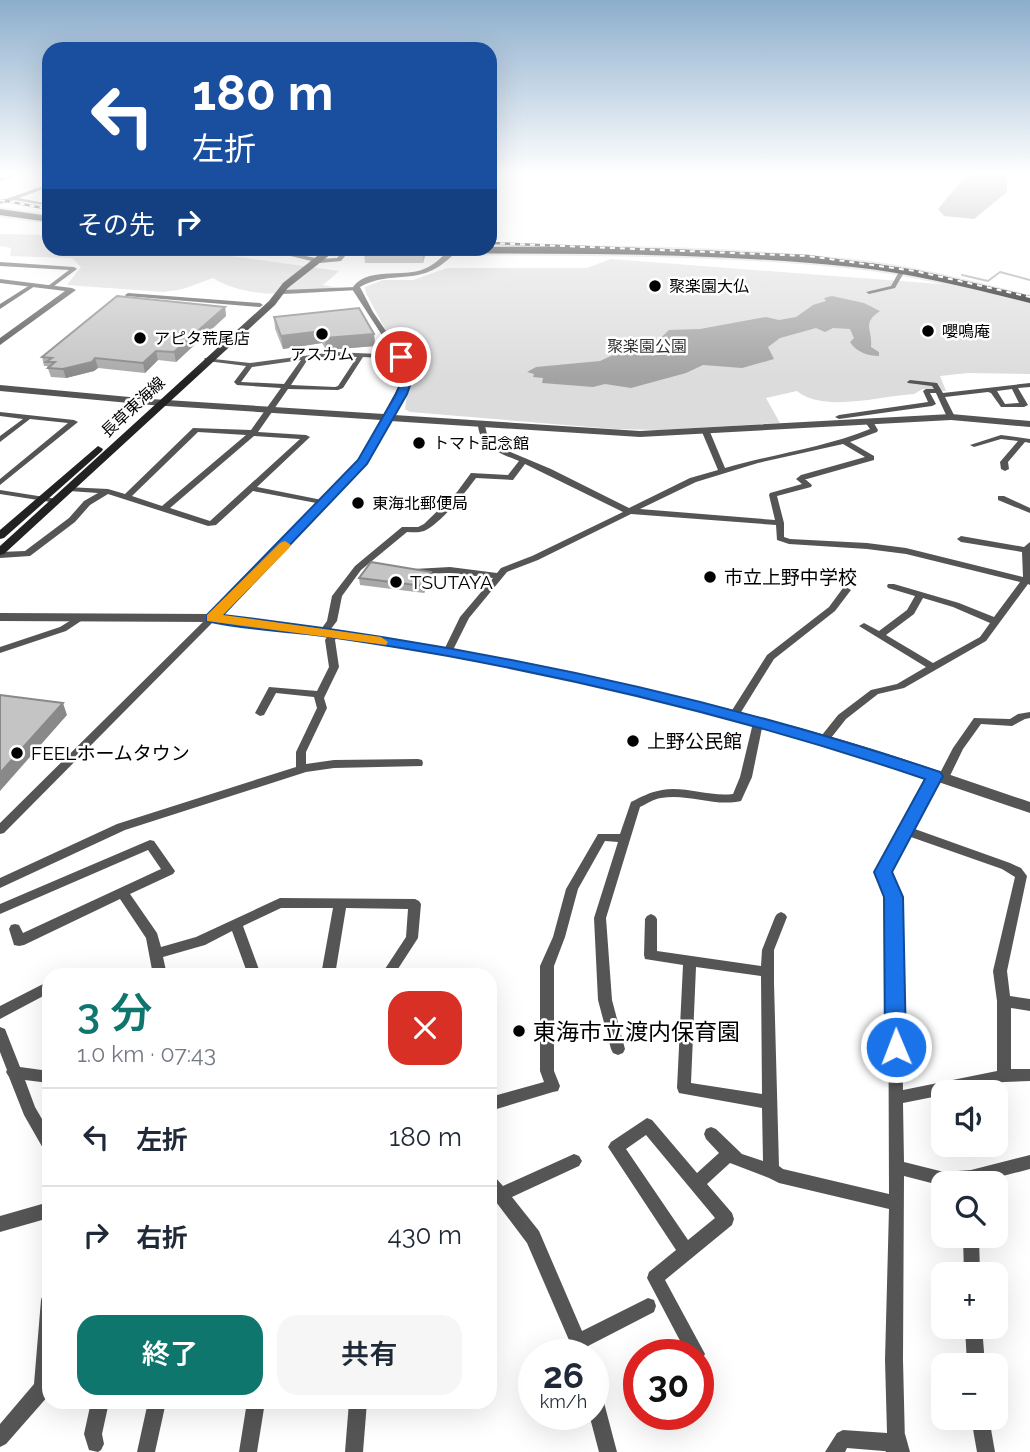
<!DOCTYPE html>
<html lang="ja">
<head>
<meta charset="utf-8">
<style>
  body { margin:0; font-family:Raleway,"Noto Sans JP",sans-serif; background:#f6f6f7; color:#1f2937; height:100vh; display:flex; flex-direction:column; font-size:26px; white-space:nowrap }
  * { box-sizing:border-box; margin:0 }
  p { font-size:23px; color:#747a83 }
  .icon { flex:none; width:38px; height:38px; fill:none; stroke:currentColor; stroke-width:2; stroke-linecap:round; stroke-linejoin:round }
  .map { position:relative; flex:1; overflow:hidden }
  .details { position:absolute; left:42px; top:968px; width:455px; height:441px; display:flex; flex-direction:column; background:#fff; border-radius:21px; box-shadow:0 7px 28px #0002 }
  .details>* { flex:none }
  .top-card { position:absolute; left:42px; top:42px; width:455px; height:214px; border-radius:21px; box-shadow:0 7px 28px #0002; background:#1a4fa0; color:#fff; overflow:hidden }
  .fabs { position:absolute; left:931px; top:1080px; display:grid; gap:14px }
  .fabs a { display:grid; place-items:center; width:77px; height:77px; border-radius:14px; background:#fff; box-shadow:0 7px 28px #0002; font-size:35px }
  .speed { position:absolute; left:518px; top:1339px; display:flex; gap:14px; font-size:35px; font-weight:700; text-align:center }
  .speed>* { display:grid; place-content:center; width:91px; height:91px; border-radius:50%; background:#fff; box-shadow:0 7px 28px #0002; line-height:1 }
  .speed small { font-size:18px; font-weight:400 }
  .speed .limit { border:10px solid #d22; background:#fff; color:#111 }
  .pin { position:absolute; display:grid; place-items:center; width:60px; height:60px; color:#fff; margin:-30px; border:4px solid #fff; border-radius:50%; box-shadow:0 2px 7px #0007 }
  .me { position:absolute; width:77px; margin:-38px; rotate:359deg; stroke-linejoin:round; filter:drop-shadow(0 0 5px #0008) }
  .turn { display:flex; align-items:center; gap:24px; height:147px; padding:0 35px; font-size:32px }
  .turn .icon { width:91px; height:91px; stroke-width:2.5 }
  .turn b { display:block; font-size:49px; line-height:60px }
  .then { display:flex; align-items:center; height:66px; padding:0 35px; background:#0003; gap:14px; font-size:26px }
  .round { display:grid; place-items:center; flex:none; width:74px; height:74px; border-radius:21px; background:#f6f6f7 }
  .headline { display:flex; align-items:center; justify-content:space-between; height:119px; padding:0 35px }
  h1 { font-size:42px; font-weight:600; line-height:52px; color:#0f766e }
  .action { display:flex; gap:14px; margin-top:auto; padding:14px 35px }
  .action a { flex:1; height:80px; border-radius:21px; background:#0f766e; color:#fff; font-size:28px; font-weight:600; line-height:80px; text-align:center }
  .action a+a { background:#f6f6f7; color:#1f2937 }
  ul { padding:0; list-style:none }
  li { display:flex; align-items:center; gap:21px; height:98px; padding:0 35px; border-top:2px solid #e0e1e3 }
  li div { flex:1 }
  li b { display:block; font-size:26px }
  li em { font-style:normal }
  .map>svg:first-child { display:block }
</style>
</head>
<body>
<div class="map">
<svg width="1030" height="1452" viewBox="0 0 1030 1452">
  <rect width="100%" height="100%" fill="#fff"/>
  <g fill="#dcdcdc">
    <path d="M0,234L49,235V248L149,249L223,255L339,271L323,285L346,289C306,294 249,301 213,278L183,289L164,292L67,285L81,267L72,258L10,256L11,248L0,246Z"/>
    <path d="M611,259L979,287L1030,301V374L968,373L940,376L946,391L923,389L914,394C881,396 823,413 797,391L766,398L780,423L660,430L614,429L410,412L405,409L409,374L366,293L365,287L383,280H413L447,268H587Z"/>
  </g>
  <g fill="#a3a3a3">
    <polygon points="971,174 1007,174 1007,192 974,219 944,216 938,209 964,178"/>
    <path d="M832,296L864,303L880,311C861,324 873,329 871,347L879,352V356C868,356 856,352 850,342L854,338L850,329L833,328L825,332L816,328L780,338L768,347L774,359L742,368L703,365L686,373L631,388L605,384L593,387L542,383L543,378L533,377L534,374L527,372L536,367L600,361L637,344L652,346L669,330L700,329L766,317L779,320L796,317L813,305L826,301L824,298Z"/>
  </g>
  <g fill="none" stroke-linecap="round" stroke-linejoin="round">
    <polyline stroke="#a3a3a3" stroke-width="2" points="962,275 988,281 1000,272 1030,280"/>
    <defs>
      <g id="trunk">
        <polygon points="0,209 49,216 49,222 0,215"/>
        <path d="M274,248C467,248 662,241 853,261C913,267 972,283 1030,297V303C972,289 913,273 853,267C663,247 470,257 279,251Z"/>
      </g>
    </defs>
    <use href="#trunk" stroke="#dbdbdb" stroke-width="4"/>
    <g fill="#555" fill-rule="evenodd">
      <polygon points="13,174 20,174 0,181 0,178"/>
      <polygon points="49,184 49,187 19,198 49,204 49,206 14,200 0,204 0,201"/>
      <polygon points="257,248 269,248 320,259 337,258 345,249 350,250 341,261 320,263"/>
      <polygon points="0,262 74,267 77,269 50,289 48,288 48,286 69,270 0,266"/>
      <polygon points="900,270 905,271 895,288 869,294 866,292 891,286"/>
      <polygon points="30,285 35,286 0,309 0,304"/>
      <polygon points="356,287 359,289 358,290 283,294 280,292 283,290"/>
      <polygon points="128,293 260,303 263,305 260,307 126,296 125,295"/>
      <path d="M334,352L401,355L404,357L401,359L363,357L343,388L338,390L288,389L258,432L306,435L310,437L257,487L327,501V505L253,491L216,525L208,526L108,494L90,505L75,522L30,556L0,558V552L25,551L69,518L84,501L98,493L69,491H66V487L108,489L125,494L193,428L251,430L281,388L237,385L234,382L246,366L207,361L204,359L205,358L250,363ZM334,356L357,357L338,386L335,387L291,385L308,359ZM301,360L284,384L241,382L252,367ZM198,432L246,435L162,506L132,496ZM254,436L300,439L210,521L170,508Z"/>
      <path d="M910,380L937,383L943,393L1030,383V387L1018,388L1028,405L1024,407H1001L991,393L988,392L945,397L955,417L951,419L947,417L936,393H930L936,404L932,406L839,419L835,417L839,415L928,402L923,391L926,389H934L932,386L908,383L907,382ZM1012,389L1019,403L1005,404L997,391Z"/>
      <polygon points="0,412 74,420 78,422 0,485 0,479 68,423 30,419 0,442 0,436 23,419 0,416"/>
      <path d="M866,420H872L878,430L877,432L850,442L874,456V460L807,479H805L812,485L811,487L777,496L784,523V537L790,539L867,543L906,548L1023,577L1022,552L961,542L957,539L961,536L1024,547L1030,542V585L1028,584L986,641L904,688L878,694L846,719L827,743H819L818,740L838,715L871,690L897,684L926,667L859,626L864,623L879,631L907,610L915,596L888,588L887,586L888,584H894L959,603L994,617L1020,582L906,554L867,549L789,544L777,540L776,525L631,514L538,560L507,572L469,618L451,654H445L443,652L460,617L493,578L450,573L417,574L413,571L414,569L450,567L497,573L501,568L532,556L623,512L525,464L513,480L476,478C466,492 440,524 424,531C418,533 413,532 407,532L361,570L342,596L337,621L327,634H321L319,632L327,621L332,596L355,566L402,527H418L424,524L457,492L471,473L508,475L519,461C501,454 477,445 478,422H484L487,434L501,448L551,469L629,508L690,478L718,470L702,432L703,430L710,432L725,468C773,454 823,448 870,429L865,422ZM843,444L865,457L801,475L796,479L802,484L770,493L769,495L775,520L640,509L696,482L758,463ZM923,598L953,607L990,623L980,637L933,663L886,635L914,614Z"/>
      <polygon points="1001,435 1030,439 1030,443 1025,442 1008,462 1009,469 1005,471 1001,469 1000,462 1018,441 1001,439 974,447 970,445"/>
      <polygon points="0,490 57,499 61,501 57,503 0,494"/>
      <polygon points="998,496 1004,496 1030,508 1030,513 998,500"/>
      <polygon points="846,587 851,590 835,611 774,659 738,717 730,717 729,715 767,655 829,607 843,588"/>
      <polygon points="81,614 84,615 86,617 84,619 66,631 0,653 0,647 60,627"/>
      <polygon points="212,615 215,616 217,618 215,620 4,833 0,834 0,823 209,616"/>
      <polygon points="334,630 339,633 335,640 339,667 324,698 327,708 306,752 306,764 334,760 418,759 422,760 423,763 422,766 334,768 306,772 125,830 0,888 0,878 117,824 296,767 296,752 317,708 314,697 276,693 264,715 260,716 255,713 269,687 317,691 329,667 325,640 331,631"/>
      <path d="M1030,712V718L1025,719L1012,726L981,724L963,749L947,782L943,783L938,779L912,828L1010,863L1021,868L1027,876L1007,971L1010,996L1030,999V1011L1011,1008V1069H1030V1081L1004,1082L957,1092H943V1095L903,1103L904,1162L944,1172L971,1170L1030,1155V1169L976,1183H943V1186L904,1176L903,1360L905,1443L902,1449L896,1452L847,1448L845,1452H825L837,1433L843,1430L887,1433L885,1360L889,1209L779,1183L769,1178L730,1163L707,1184L732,1213L734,1219L732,1225L665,1280L705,1354L702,1360L698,1362V1354H687L647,1278L649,1272L676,1250L608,1147L611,1142L647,1118L652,1120L697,1173L719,1153L706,1139L704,1134L706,1129L711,1127L716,1129L742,1154L763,1161L762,1108L679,1093L677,1088L683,965L645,959L644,955L645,919L647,916L651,914L655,916L657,919V951L761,966L762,950L775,917L777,914L781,912L785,914L787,917L774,950V983L779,1166L783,1169L889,1194L888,897L877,872L930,773L934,772L939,775L953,748L974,718L1010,719L1018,714ZM908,836L1002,869L1015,877L993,971L997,1001V1071L903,1090L900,897L889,872ZM696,967L761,976L762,1094L691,1083ZM646,1135L715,1218L688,1240L626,1149Z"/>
      <path d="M758,720L763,723L752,777L741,801C714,807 688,793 661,798C653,799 647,804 640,807L606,918L612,1000L625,1049L623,1053L618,1055L613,1053L611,1049L598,1000L594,918L618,842L605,841L578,889L565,937L554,966V1071L560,1086L558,1091L553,1092L490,1111V1097L544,1082L540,1071V966L553,937L566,889L598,834H620L631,802C641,797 650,792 662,790C685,786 709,797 733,794L740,777L753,723Z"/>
      <polygon points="150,840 154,841 175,871 173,874 130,894 157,933 161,947 196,937 280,898 415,899 419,901 421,904 418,938 394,975 381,975 406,937 408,909 346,908 335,975 321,975 333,908 281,908 243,926 261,975 248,975 232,931 205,945 163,957 167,975 153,975 146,938 120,899 24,945 19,946 14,945 9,929 11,925 15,924 19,925 23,933 161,869 148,850 0,914 0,904"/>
      <polygon points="49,981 49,993 0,1019 0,1006"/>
      <polygon points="0,1027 5,1029 20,1067 49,1071 49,1083 25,1080 35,1107 49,1131 49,1152 44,1150 24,1115 9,1077 6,1072 7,1070 0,1052"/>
      <polygon points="574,1154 579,1156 582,1161 579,1166 512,1197 539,1231 582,1331 648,1298 654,1300 656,1306 654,1312 588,1346 591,1354 575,1354 527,1243 490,1194 490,1175 495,1177 503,1186"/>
      <polygon points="49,1202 49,1218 0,1232 0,1216"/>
      <polygon points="963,1236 979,1236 980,1274 964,1274"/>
      <polygon points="49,1292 49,1395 6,1444 0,1447 0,1424 34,1384 41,1300 43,1294"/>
      <polygon points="965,1326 982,1326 985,1365 967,1365"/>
      <polygon points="593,1386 599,1389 602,1395 617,1452 599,1452 589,1414 593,1414"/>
      <polygon points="91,1402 109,1402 102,1434 104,1444 101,1450 98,1452 89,1450 84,1434"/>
      <polygon points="148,1402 166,1402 155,1452 137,1452"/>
      <polygon points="247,1402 265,1402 257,1452 239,1452"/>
      <polygon points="349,1402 367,1402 363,1452 345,1452"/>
      <polygon points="971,1418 989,1418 995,1452 977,1452"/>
    </g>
    <g fill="#555" fill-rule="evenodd">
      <path d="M450,249L457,251C419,291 397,267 360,287L373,312L410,366L413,374L394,415L640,431L951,414L1030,421V427L951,420L640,437L390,421L364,467L221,615C433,642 644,682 849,742C910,760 970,782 1030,802V813L841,749L733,719L573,681L448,656L324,636L212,622L0,621V613L209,614L356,463L381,420L151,405L0,391V385L151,399L384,414L405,374L402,366L352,289C364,266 404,278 424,269C434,265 442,257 450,249Z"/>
      <polygon points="0,279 72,288 76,290 0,345 0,338 65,291 0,283"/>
      <polygon points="896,1431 905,1434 910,1452 886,1452 884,1443 887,1434"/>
    </g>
    <g fill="#222" fill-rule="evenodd">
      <polygon points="283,283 290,285 275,305 4,554 0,555 0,546 269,301"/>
      <polygon points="98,446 103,449 102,451 4,538 0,539 0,530"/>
    </g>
    <use href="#trunk" fill="#000" fill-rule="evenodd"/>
    <defs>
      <g id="rail">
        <polyline points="0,200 49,209"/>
        <polyline points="490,243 808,256 915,271 1030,297"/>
      </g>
    </defs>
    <use href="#rail" stroke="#000" stroke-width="2.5"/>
    <use href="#rail" stroke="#fff" stroke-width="2" stroke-dasharray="5" stroke-linecap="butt"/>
    <polyline stroke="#222" stroke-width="7" points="286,285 333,248"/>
  </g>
  <g fill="#a9a9a9">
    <polygon points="424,248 425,256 423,263 365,263 364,252"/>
    <polygon points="225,307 226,316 176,362 158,360 145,373 98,368 94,371 66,378 51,377 47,366 44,366 42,357"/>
    <polygon points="274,317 374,334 375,346 326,350 322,343 283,349 275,329"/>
    <polygon points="359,578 432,579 424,593 360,585"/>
  </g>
  <g fill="#898989">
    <polygon points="423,248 424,248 425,256 423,263"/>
    <polygon points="225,307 226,316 176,362 174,352"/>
    <polygon points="321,331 322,343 283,349 281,336"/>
    <polygon points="374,334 375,346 326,350 325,338"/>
    <polygon points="156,351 158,360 145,373 143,363"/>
    <polygon points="95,358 98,368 94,371 66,378 63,369"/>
    <polygon points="431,572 432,579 424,593 423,586"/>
    <polygon points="63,703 67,715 0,791 0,773"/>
  </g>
  <g fill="#c4c4c4" stroke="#898989" stroke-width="2">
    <polygon points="365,248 423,248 422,252 364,252"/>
    <polygon points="117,296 225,307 174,352 156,351 143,363 95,358 92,362 63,369 48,368 55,362 46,362 52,358 42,357"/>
    <polygon points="359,308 374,334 325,338 321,331 281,336 274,317"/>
    <polygon points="371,562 431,572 423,586 359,578"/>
    <polygon points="0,695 63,703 0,773"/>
  </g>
  <linearGradient id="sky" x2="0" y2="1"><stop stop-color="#8cadcc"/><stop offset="0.46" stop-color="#fff"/><stop offset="1" stop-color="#fff" stop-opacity="0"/></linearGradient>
  <rect width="1030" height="378" fill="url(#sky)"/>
  <path fill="#1a73e8" stroke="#114b97" stroke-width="2" d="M397,355H404L414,374L407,394L367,464L223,615C467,644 707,694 940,772L943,776L892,872L903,897L906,1047L903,1054L896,1057L888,1054L885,1047L884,897L874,872L925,779C769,726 610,686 448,656C402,648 354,640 307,634C274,630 239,629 207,621V615L358,460L396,394L404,374Z"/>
  <polygon fill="#f59e0b" points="285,541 291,545 289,548 223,615 381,637 388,642 386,645 207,621 207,615 280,543"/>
  <g fill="#000" stroke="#fff" stroke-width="2.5">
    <circle cx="655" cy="286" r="7"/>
    <circle cx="928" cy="331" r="7"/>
    <circle cx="322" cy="334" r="7"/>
    <circle cx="140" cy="338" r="7"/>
    <circle cx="419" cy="443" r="7"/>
    <circle cx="358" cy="503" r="7"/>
    <circle cx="710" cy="577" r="7"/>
    <circle cx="396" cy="582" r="7"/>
    <circle cx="633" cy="741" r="7"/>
    <circle cx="17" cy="753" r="7"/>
    <circle cx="519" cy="1031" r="7"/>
  </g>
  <g text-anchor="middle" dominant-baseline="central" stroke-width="5" stroke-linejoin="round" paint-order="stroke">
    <g font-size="16" fill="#000" stroke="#fff" text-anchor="start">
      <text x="669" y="286">聚楽園大仏</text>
      <text x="942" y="331">嚶鳴庵</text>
      <text x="154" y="338">アピタ荒尾店</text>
      <text x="322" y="354" text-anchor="middle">アスカム</text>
      <text x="433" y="443">トマト記念館</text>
      <text x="372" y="503">東海北郵便局</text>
    </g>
    <g font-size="16" fill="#333" stroke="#fff">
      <text x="647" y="346">聚楽園公園</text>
    </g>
    <g font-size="16" fill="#000" stroke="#fff">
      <text transform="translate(133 407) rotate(-43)">長草東海線</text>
    </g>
    <g font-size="19" fill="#000" stroke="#fff" text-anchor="start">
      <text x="724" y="577">市立上野中学校</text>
      <text x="410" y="582">TSUTAYA</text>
      <text x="647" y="741">上野公民館</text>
      <text x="31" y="753">FEELホームタウン</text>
    </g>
    <g font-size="23" fill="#000" stroke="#fff" text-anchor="start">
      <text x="533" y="1031">東海市立渡内保育園</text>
    </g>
  </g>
</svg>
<div class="fabs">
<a><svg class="icon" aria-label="sound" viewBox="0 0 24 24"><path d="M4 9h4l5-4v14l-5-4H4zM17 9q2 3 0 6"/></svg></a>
<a><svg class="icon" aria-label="search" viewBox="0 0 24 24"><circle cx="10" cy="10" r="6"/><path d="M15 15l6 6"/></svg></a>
<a>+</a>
<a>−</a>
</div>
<div class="speed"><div>26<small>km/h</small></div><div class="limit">30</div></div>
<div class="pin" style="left:401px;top:357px;background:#d93025"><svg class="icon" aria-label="arrive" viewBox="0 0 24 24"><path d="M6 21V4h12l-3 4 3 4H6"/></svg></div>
<svg class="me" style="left:896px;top:1047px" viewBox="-20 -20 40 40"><circle r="17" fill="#1a73e8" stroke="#fff" stroke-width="3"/><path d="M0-11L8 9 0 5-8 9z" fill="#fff"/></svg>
<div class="top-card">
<div class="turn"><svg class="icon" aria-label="left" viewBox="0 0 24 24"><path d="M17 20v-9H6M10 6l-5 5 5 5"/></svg><div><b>180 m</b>左折</div></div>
<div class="then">その先<svg class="icon" aria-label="right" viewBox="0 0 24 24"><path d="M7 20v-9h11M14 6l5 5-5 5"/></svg></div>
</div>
<section class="details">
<div class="headline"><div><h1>3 分</h1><p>1.0 km · 07:43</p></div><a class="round" style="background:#d93025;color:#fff"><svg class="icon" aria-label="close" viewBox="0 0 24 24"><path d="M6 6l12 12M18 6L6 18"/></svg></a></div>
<ul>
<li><svg class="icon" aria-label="left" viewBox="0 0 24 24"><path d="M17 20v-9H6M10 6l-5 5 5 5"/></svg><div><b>左折</b></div><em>180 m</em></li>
<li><svg class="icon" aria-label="right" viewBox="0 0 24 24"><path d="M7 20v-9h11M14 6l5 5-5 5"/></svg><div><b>右折</b></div><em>430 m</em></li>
</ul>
<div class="action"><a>終了</a><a>共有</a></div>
</section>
</div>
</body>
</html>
